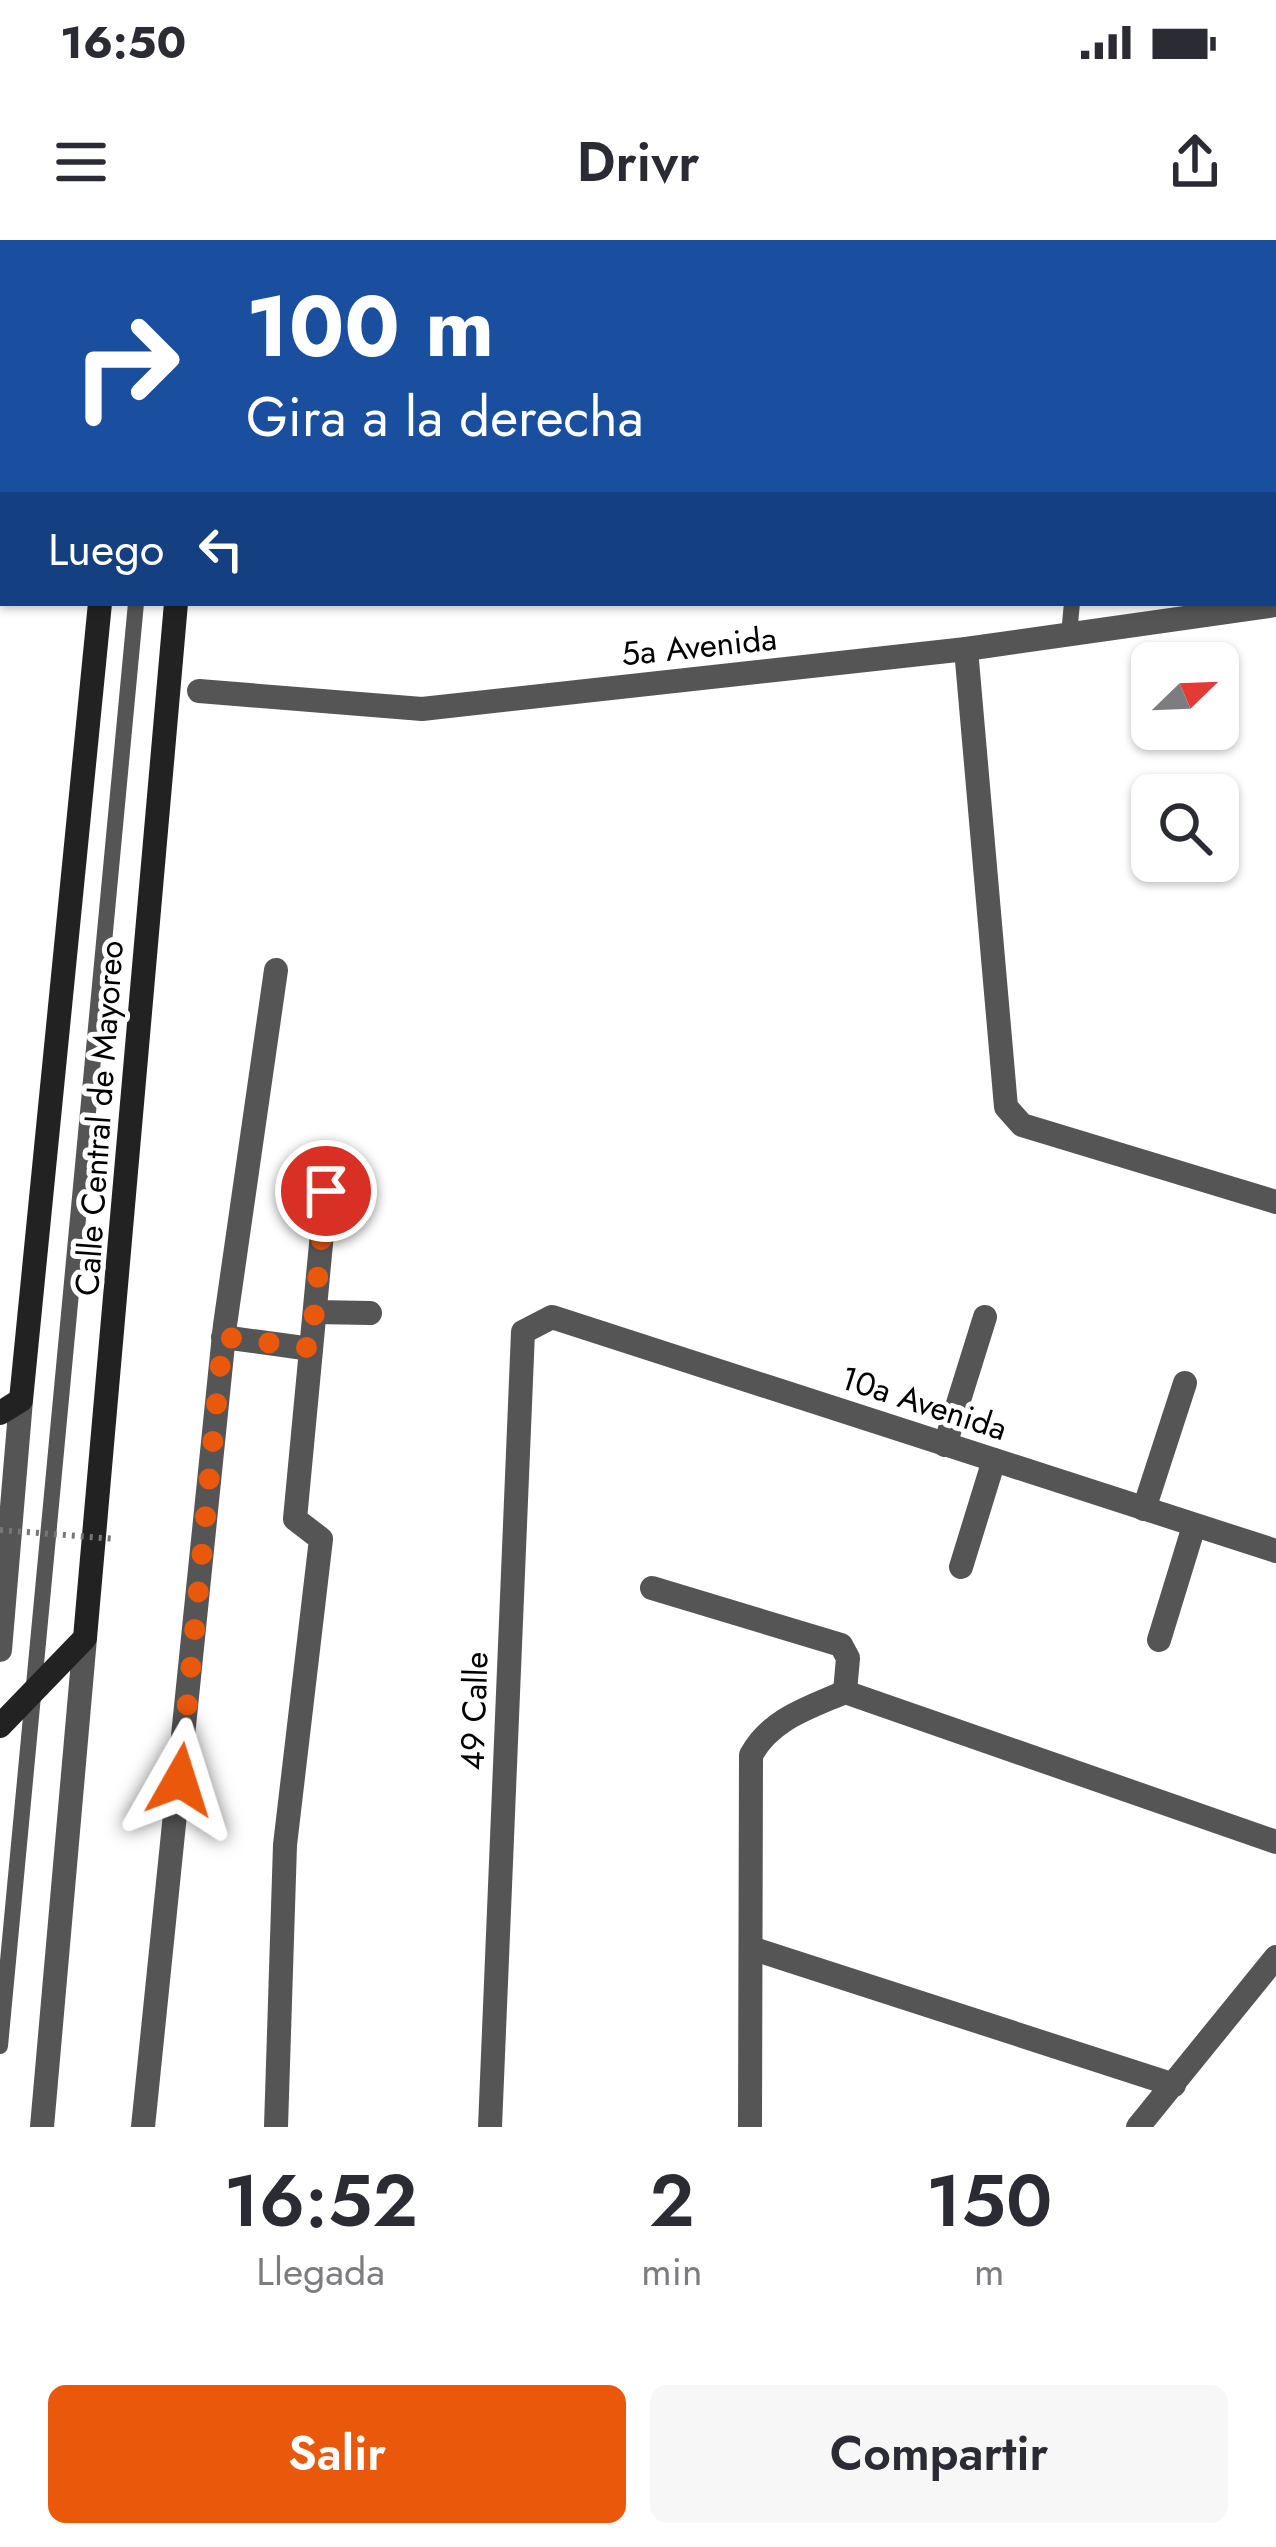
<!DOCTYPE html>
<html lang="es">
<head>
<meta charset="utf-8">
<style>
  body { margin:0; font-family:Jost,sans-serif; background:#f7f7f7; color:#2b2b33; height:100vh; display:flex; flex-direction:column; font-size:45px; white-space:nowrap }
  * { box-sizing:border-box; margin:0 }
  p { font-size:39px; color:#7c7c81 }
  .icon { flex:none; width:66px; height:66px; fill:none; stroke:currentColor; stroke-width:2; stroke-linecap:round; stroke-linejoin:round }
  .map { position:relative; height:1887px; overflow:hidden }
  .side { display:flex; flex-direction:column; background:#fff; flex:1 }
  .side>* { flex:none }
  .banner { position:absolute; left:0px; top:0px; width:1278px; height:366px; box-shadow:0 3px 9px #0004; background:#1a4fa0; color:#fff; overflow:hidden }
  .needle { width:78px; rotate:67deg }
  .controls { position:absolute; left:1131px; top:402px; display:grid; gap:24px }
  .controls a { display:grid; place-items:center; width:108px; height:108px; border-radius:18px; background:#fff; box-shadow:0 3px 9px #0004; font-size:60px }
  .pin { position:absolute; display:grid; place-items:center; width:102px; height:102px; color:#fff; margin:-51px; border:6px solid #fff; border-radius:50%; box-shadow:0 3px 12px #0007 }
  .me { position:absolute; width:132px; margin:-66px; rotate:6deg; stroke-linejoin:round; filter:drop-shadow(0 0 9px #0008) }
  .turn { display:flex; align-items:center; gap:42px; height:252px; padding:0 48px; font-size:54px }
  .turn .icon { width:156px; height:156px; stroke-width:2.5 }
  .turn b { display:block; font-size:84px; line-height:102px }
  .then { display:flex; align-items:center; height:114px; padding:0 48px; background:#0003; gap:24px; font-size:45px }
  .eta { display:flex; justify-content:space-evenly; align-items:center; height:204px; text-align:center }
  .eta b { font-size:72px; font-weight:600; line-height:84px }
  .primary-button { display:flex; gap:24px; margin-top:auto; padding:24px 48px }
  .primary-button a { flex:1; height:138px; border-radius:18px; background:#ea580c; color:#fff; font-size:48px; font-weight:600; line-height:138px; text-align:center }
  .primary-button a+a { background:#f7f7f7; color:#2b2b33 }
  .status { display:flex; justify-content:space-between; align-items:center; height:84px; padding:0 60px; background:#fff; direction:ltr }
  .status svg { height:33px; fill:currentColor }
  header { display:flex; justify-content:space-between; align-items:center; height:156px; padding:0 48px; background:#fff; font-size:54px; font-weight:600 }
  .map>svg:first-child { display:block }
</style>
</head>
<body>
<div class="status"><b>16:50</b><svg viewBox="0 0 49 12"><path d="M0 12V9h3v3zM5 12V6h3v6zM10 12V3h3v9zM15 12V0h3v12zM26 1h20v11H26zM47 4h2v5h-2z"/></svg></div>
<header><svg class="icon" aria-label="menu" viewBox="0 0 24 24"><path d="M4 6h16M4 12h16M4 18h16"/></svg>Drivr<svg class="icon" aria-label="share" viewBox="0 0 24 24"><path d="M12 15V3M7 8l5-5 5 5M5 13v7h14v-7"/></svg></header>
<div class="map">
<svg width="1276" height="1887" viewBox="0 0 1276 1887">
  <rect width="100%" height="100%" fill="#fff"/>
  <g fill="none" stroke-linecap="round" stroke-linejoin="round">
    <g stroke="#555" stroke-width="16">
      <polyline points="166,3 166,0"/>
      <polyline points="1275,304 1276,304"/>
      <polyline points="1069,394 1072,363"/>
      <polyline points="0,1806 136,363"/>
    </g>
    <g stroke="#555" stroke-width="24">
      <polyline points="0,63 3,62"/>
      <polyline points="0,344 3,320"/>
      <polyline points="966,409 1006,867 1022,885 1276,962"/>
      <polyline points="199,451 422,469 966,409 1276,365"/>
      <polyline points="315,1072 370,1073"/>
      <polyline points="223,1097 311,1109"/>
      <polyline points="945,1205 985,1077"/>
      <polyline points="1144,1269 1185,1143"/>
      <polyline points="961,1327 994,1220"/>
      <polyline points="652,1348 841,1405 848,1418 845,1452"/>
      <polyline points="1159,1400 1194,1286"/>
      <polyline points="0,1410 21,1160"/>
      <polyline points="751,1708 1174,1845"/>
      <polyline points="42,1887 85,1398"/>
      <polyline points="143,1887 225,1085 276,730"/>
      <polyline points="276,1887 285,1605 321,1299 295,1279 326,951"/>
      <polyline points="490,1887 523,1092 552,1077 1276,1311"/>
      <path d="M750,1887L751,1515C771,1479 808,1468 845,1452L1276,1602"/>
      <polyline points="1138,1887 1276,1717"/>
    </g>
    <g stroke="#222" stroke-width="24">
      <polyline points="132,3 132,0"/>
      <polyline points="209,3 209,0"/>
      <polyline points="0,1173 21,1160 100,363"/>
      <polyline points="0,1486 85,1398 176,363"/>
    </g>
    <polyline stroke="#777" stroke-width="6" stroke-dasharray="3 6" stroke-linecap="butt" points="0,1290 116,1299"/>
  </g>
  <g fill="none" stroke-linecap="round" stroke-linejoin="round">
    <polyline stroke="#ea580c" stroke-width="21" stroke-dasharray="0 37.8" points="180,1540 223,1097 311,1108 326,951"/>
  </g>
  <g text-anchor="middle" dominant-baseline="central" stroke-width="10" stroke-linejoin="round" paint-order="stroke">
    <g font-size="33" fill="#000" stroke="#fff">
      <text transform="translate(699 406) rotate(-6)">5a Avenida</text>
      <text transform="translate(99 878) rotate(-86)">Calle Central de Mayoreo</text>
      <text transform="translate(924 1163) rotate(18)">10a Avenida</text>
      <text transform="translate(474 1471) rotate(-88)">49 Calle</text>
    </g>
  </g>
</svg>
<div class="controls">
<a><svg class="needle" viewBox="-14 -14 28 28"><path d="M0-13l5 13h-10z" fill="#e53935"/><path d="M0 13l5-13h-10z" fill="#7c7c81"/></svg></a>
<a><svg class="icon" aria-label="search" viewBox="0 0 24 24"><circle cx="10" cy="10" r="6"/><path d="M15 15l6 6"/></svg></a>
</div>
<div class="pin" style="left:326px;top:951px;background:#d93025"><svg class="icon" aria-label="arrive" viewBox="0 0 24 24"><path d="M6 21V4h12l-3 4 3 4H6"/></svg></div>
<svg class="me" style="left:180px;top:1540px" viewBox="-20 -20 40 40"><path d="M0-17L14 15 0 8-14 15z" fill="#ea580c" stroke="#fff" stroke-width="4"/></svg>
<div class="banner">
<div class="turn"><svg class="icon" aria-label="right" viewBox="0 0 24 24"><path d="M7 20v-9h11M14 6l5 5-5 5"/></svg><div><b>100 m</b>Gira a la derecha</div></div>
<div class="then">Luego<svg class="icon" aria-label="left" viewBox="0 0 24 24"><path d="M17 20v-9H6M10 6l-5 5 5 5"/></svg></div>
</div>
</div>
<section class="side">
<div class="eta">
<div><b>16:52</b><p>Llegada</p></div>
<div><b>2</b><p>min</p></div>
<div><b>150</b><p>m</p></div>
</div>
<div class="primary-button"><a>Salir</a><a>Compartir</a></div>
</section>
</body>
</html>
